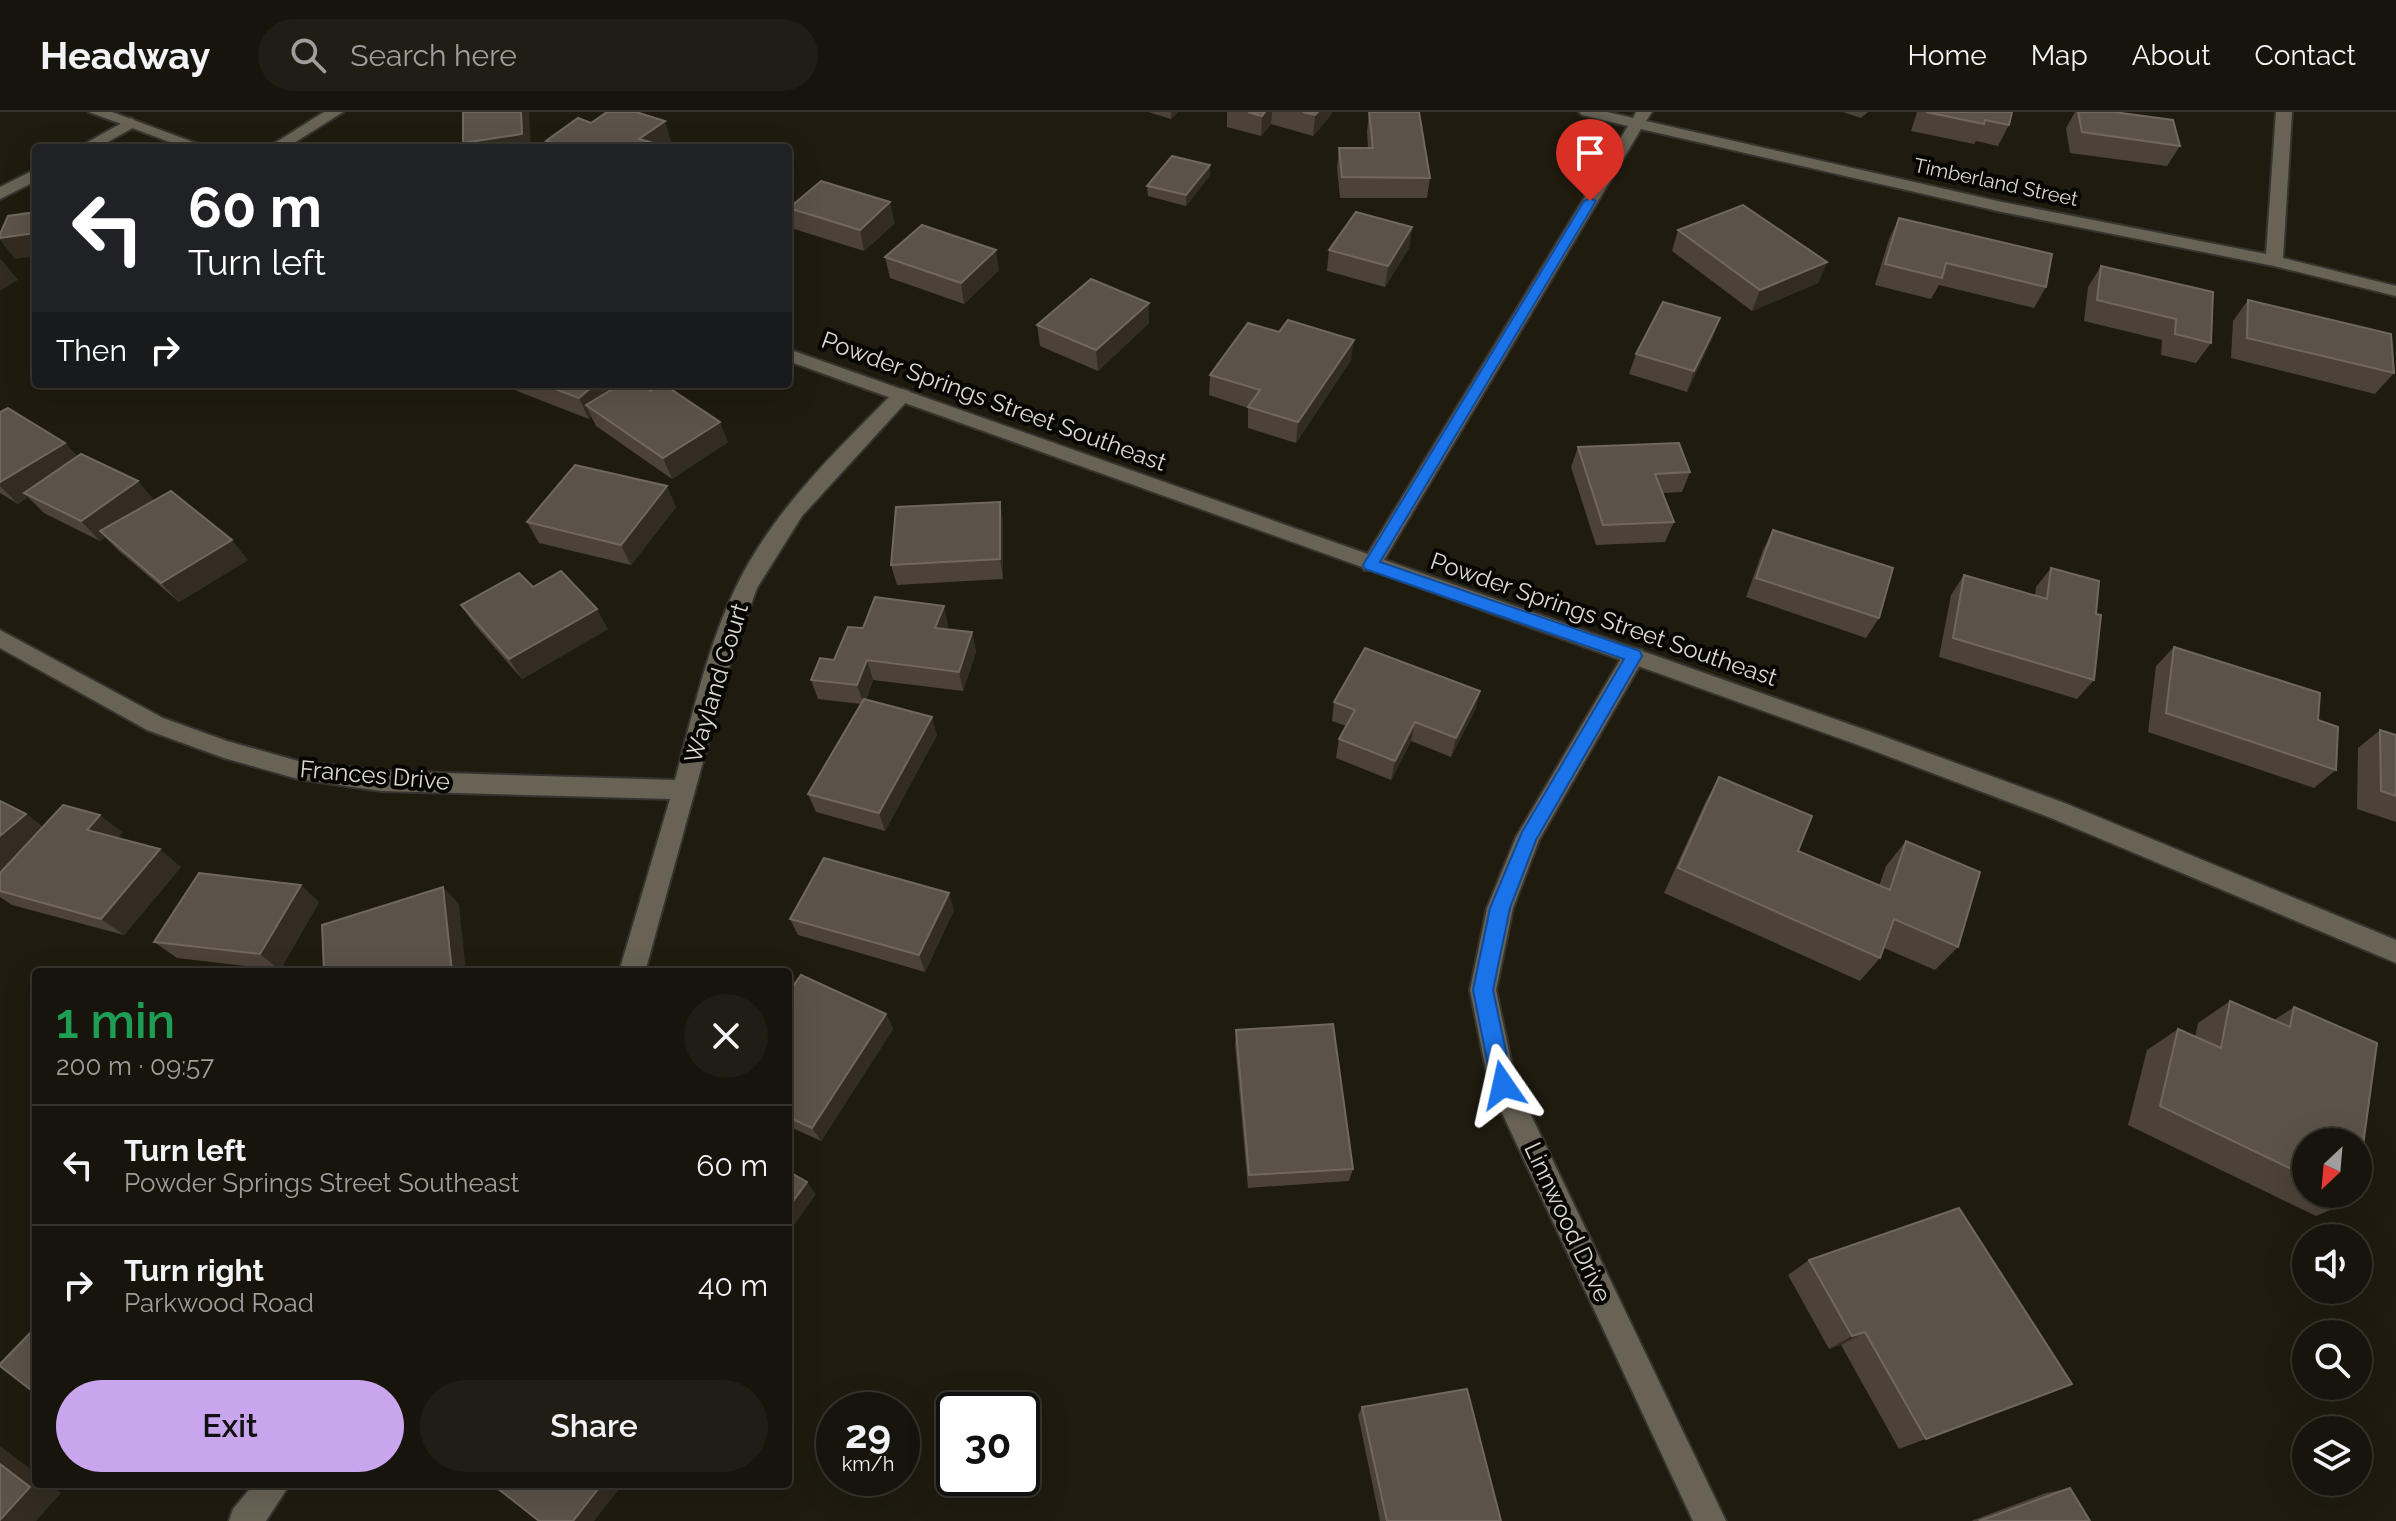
<!DOCTYPE html>
<html lang="en">
<head>
<meta charset="utf-8">
<style>
  body { margin:0; font-family:Raleway,sans-serif; background:#201d14; color:#f1f3f6; height:100vh; display:flex; flex-direction:column; font-size:30px; white-space:nowrap }
  * { box-sizing:border-box; margin:0 }
  p { font-size:26px; color:#9e9e9d }
  .icon { flex:none; width:44px; height:44px; fill:none; stroke:currentColor; stroke-width:2; stroke-linecap:round; stroke-linejoin:round }
  .map { position:relative; flex:1; overflow:hidden }
  .panel { position:absolute; left:32px; top:856px; width:760px; height:520px; display:flex; flex-direction:column; background:#17140b; border-radius:8px; box-shadow:0 8px 32px #0002,0 0 0 2px #36332c }
  .panel>* { flex:none }
  .guide { position:absolute; left:32px; top:32px; width:760px; height:244px; border-radius:8px; box-shadow:0 8px 32px #0002,0 0 0 2px #36332c; background:#202124; color:#fff; overflow:hidden }
  .needle { width:52px; rotate:206deg }
  .controls { position:absolute; left:2292px; top:1016px; display:grid; gap:16px }
  .controls a { display:grid; place-items:center; width:80px; height:80px; border-radius:50%; background:#17140b; box-shadow:0 8px 32px #0002,0 0 0 2px #36332c; font-size:40px }
  .speed { position:absolute; left:816px; top:1280px; display:flex; gap:16px; font-size:40px; font-weight:700; text-align:center }
  .speed>* { display:grid; place-content:center; width:104px; height:104px; border-radius:50%; background:#17140b; box-shadow:0 8px 32px #0002,0 0 0 2px #36332c; line-height:1 }
  .speed small { font-size:20px; font-weight:400 }
  .speed .limit { border:4px solid #111; border-radius:12px; background:#fff; color:#111 }
  .pin { position:absolute; display:grid; place-items:center; width:68px; height:68px; color:#fff; margin:-82px -34px; border-radius:50% 50% 50% 0; rotate:-45deg; box-shadow:0 0 8px #0007 }
  .pin .icon { rotate:45deg }
  .me { position:absolute; width:88px; margin:-44px; rotate:349deg; stroke-linejoin:round; filter:drop-shadow(0 0 6px #0008) }
  .turn { display:flex; align-items:center; gap:28px; height:168px; padding:0 24px; font-size:36px }
  .turn .icon { width:104px; height:104px; stroke-width:2.5 }
  .turn b { display:block; font-size:56px; line-height:68px }
  .then { display:flex; align-items:center; height:76px; padding:0 24px; background:#0003; gap:16px; font-size:30px }
  .round { display:grid; place-items:center; flex:none; width:84px; height:84px; border-radius:42px; background:#201d14 }
  .headline { display:flex; align-items:center; justify-content:space-between; height:136px; padding:0 24px }
  h1 { font-size:48px; font-weight:600; line-height:60px; color:#1e9e55 }
  .action { display:flex; gap:16px; margin-top:auto; padding:16px 24px }
  .action a { flex:1; height:92px; border-radius:48px; background:#c9a5ee; color:#111; font-size:32px; font-weight:600; line-height:92px; text-align:center }
  .action a+a { background:#201d14; color:#f1f3f6 }
  ul { padding:0; list-style:none }
  li { display:flex; align-items:center; gap:24px; height:120px; padding:0 24px; border-top:2px solid #36332c }
  li div { flex:1 }
  li b { display:block; font-size:30px }
  li em { font-style:normal }
  header { display:flex; align-items:center; gap:48px; box-sizing:border-box; height:112px; padding:0 40px; background:#17140b; border-bottom:2px solid #36332c }
  header strong { font-size:38px }
  nav { display:flex; gap:44px; margin-inline-start:auto; font-size:28px }
  .search { width:560px; height:72px; background:#201d14; display:flex; align-items:center; gap:20px; box-sizing:border-box; padding:0 28px; border-radius:44px; color:#9e9e9d; font-size:30px }
  .map>svg:first-child { display:block }
</style>
</head>
<body>
<header>
<strong>Headway</strong>
<div class="search"><svg class="icon" aria-label="search" viewBox="0 0 24 24"><circle cx="10" cy="10" r="6"/><path d="M15 15l6 6"/></svg>Search here</div>
<nav><a>Home</a><a>Map</a><a>About</a><a>Contact</a></nav>
</header>
<div class="map">
<svg width="2396" height="1409" viewBox="0 0 2396 1409">
  <rect width="100%" height="100%" fill="#1f1b0f"/>
  <g fill="none" stroke-linecap="round" stroke-linejoin="round">
    <defs>
      <g id="street">
        <polygon points="324,0 343,0 286,36 267,36"/>
        <polygon points="1579,0 1607,0 1633,6 1636,0 1652,0 1646,9 2002,90 2266,142 2276,0 2292,0 2283,146 2396,174 2396,184 2274,154 2002,100 1641,17 1378,458 1364,458 1361,453 1364,448 1628,14 1582,3"/>
        <polygon points="131,6 139,11 136,14 97,36 77,36"/>
        <polygon points="36,57 36,69 0,87 0,75"/>
        <path d="M902,277L909,279L911,283L909,287L802,404L757,476L731,548L645,860H619L670,687L381,679L298,667L224,646L147,618L0,536V518L163,606L227,629L298,649L381,659L675,668C692,605 707,536 735,477C772,399 836,339 895,279Z"/>
        <polygon points="1634,536 1642,538 1645,544 1539,728 1513,796 1496,878 1516,972 1726,1409 1693,1409 1489,973 1470,878 1487,796 1516,725 1626,538"/>
        <polygon points="254,1372 290,1372 266,1409 229,1409 233,1397"/>
      </g>
      <g id="secondary">
        <polygon points="89,0 112,0 209,36 186,36"/>
        <polygon points="788,237 1877,622 2067,692 2396,828 2396,851 2051,706 1861,634 788,249"/>
      </g>
    </defs>
    <use href="#street" stroke="#37342f" stroke-width="4"/>
    <use href="#secondary" stroke="#37342f" stroke-width="4"/>
    <use href="#street" fill="#686355" fill-rule="evenodd"/>
    <use href="#secondary" fill="#686355" fill-rule="evenodd"/>
  </g>
  <g fill="#4c4238">
    <polygon points="1148,0 1178,0 1171,7"/>
    <polygon points="1227,0 1332,0 1331,3 1313,24 1271,12 1261,24 1227,15"/>
    <polygon points="1369,0 1430,66 1427,86 1340,86 1337,56 1339,36 1368,36 1367,20"/>
    <polygon points="1843,0 1868,0 1861,6"/>
    <polygon points="1917,0 2012,0 2009,13 1998,34 1976,29 1974,32 1911,19"/>
    <polygon points="2075,0 2114,0 2180,34 2167,54 2070,41 2066,16"/>
    <polygon points="591,11 671,29 662,36 549,36 546,29"/>
    <polygon points="1210,53 1210,63 1186,94 1148,84 1147,74"/>
    <polygon points="789,96 895,111 864,139 794,117"/>
    <polygon points="1899,106 2046,175 2034,196 1939,173 1931,187 1875,173 1889,127"/>
    <polygon points="1412,115 1409,136 1385,175 1327,159 1329,138"/>
    <polygon points="1678,118 1827,150 1818,171 1752,199 1672,139"/>
    <polygon points="885,145 999,158 964,192 890,166"/>
    <polygon points="2101,154 2211,231 2196,251 2161,243 2162,228 2084,209 2088,175"/>
    <polygon points="2248,188 2394,261 2375,282 2231,246 2233,209"/>
    <polygon points="1720,206 1712,227 1687,280 1629,262 1636,242"/>
    <polygon points="1149,211 1098,259 1040,234 1037,213"/>
    <polygon points="1351,248 1296,331 1248,316 1248,296 1209,283 1210,263"/>
    <polygon points="513,272 640,272 728,330 672,367 596,314 591,304 589,307 517,279"/>
    <polygon points="0,300 65,331 78,345 154,388 248,448 179,490 119,439 105,425 100,429 44,401 28,385 18,392 0,381"/>
    <polygon points="1578,335 1690,360 1682,380 1663,381 1674,410 1665,430 1596,433 1571,355"/>
    <polygon points="1000,390 1003,410 1003,467 897,473 891,453"/>
    <polygon points="676,395 631,453 539,431 527,410"/>
    <polygon points="1773,418 1879,506 1866,526 1746,485 1763,438"/>
    <polygon points="2051,456 2096,502 2094,568 2077,587 1939,545 1951,483 1964,463 2035,484 2036,475"/>
    <polygon points="533,475 608,517 522,567 474,512 461,493"/>
    <polygon points="948,513 947,518 972,520 976,540 963,579 873,568 866,588 937,623 885,719 816,700 808,682 861,592 818,587 811,568 834,548 863,516"/>
    <polygon points="2174,535 2318,608 2336,658 2314,676 2148,620 2156,554"/>
    <polygon points="1480,579 1475,598 1451,645 1411,629 1391,668 1336,646 1339,627 1346,614 1332,609 1334,590"/>
    <polygon points="2380,618 2396,623 2396,710 2357,697 2358,636"/>
    <polygon points="1719,665 1798,739 1879,774 1886,754 1906,729 1958,835 1935,858 1884,836 1880,846 1860,869 1664,781 1705,691"/>
    <polygon points="0,689 26,702 43,715 122,720 118,726 181,755 124,823 12,793 0,785"/>
    <polygon points="319,790 280,858 177,846 154,830"/>
    <polygon points="954,798 925,860 798,823 790,807"/>
    <polygon points="788,881 886,902 893,917 821,1029 788,1014"/>
    <polygon points="2230,889 2274,908 2294,895 2306,1030 2306,1082 2356,1082 2356,1087 2316,1104 2128,1013 2147,938 2178,917 2195,925 2198,911"/>
    <polygon points="1236,918 1353,1057 1349,1069 1248,1076 1235,933"/>
    <polygon points="1809,1148 2072,1272 1899,1337 1841,1233 1829,1237 1788,1163"/>
    <polygon points="1362,1295 1501,1409 1380,1409 1358,1303"/>
    <polygon points="2070,1376 2090,1409 1971,1409 2046,1381"/>
  </g>
  <g fill="#332c21">
    <polygon points="521,0 529,0 531,36 466,36 463,31"/>
    <polygon points="1171,0 1178,0 1171,7"/>
    <polygon points="1265,0 1272,0 1271,12 1261,24 1262,4"/>
    <polygon points="1318,0 1332,0 1331,3 1313,24 1315,3"/>
    <polygon points="665,9 671,29 662,36 642,36 639,27"/>
    <polygon points="1210,53 1210,63 1186,94 1186,83"/>
    <polygon points="890,90 895,111 864,139 860,118"/>
    <polygon points="1412,115 1409,136 1385,175 1388,154"/>
    <polygon points="36,121 36,144 15,147 0,128 0,126"/>
    <polygon points="996,138 999,158 964,192 961,171"/>
    <polygon points="1,147 18,168 0,179 0,148"/>
    <polygon points="1827,150 1818,171 1752,199 1760,178"/>
    <polygon points="1149,191 1149,211 1098,259 1096,238"/>
    <polygon points="1720,206 1712,227 1687,280 1694,259"/>
    <polygon points="1354,228 1351,248 1296,331 1298,310"/>
    <polygon points="595,272 629,272 586,293 591,304 589,307 579,286"/>
    <polygon points="720,310 728,330 672,367 663,346"/>
    <polygon points="65,331 84,351 24,381 28,385 18,392 0,374 0,370"/>
    <polygon points="138,369 155,389 100,419 105,425 100,429 81,409"/>
    <polygon points="667,374 676,395 631,453 621,433"/>
    <polygon points="1000,390 1003,410 1003,467 1000,447"/>
    <polygon points="232,428 248,448 179,490 161,471"/>
    <polygon points="944,494 948,513 940,536 935,516"/>
    <polygon points="597,497 608,517 522,567 509,547"/>
    <polygon points="972,520 976,540 963,579 959,560"/>
    <polygon points="867,548 873,568 864,593 857,573"/>
    <polygon points="1480,579 1475,598 1451,645 1456,626"/>
    <polygon points="932,605 937,623 885,719 879,701"/>
    <polygon points="1415,610 1411,629 1391,668 1395,649"/>
    <polygon points="26,702 49,720 0,763 0,724"/>
    <polygon points="100,703 122,720 110,736 87,718"/>
    <polygon points="160,737 181,755 124,823 101,807"/>
    <polygon points="301,773 319,790 280,858 260,842"/>
    <polygon points="443,775 459,792 466,860 452,860"/>
    <polygon points="949,781 954,798 925,860 919,843"/>
    <polygon points="886,902 893,917 821,1029 812,1016"/>
    <polygon points="807,1070 816,1082 788,1122 788,1096"/>
    <polygon points="1865,1220 1841,1233 1829,1237 1852,1224"/>
    <polygon points="0,1334 36,1361 36,1372 50,1372 61,1381 36,1409 0,1409"/>
    <polygon points="602,1372 623,1372 594,1409 573,1409"/>
  </g>
  <g fill="#5b5349" stroke="#70685e" stroke-width="2">
    <polygon points="463,0 521,0 522,22 463,31"/>
    <polygon points="607,0 636,0 665,9 639,27 653,31 646,36 569,36 546,29 578,6 591,11"/>
    <polygon points="1248,0 1265,0 1262,4"/>
    <polygon points="1303,0 1318,0 1315,3"/>
    <polygon points="1369,0 1419,0 1430,66 1342,65 1339,36 1373,36"/>
    <polygon points="1926,0 2012,0 2009,13 1985,8 1984,12"/>
    <polygon points="2078,0 2114,0 2173,8 2180,34 2082,20"/>
    <polygon points="705,33 715,36 700,36"/>
    <polygon points="1172,44 1210,53 1186,83 1147,74"/>
    <polygon points="821,69 890,90 860,118 789,96"/>
    <polygon points="1743,93 1827,150 1760,178 1678,118"/>
    <polygon points="36,100 36,121 0,126 0,122 8,104"/>
    <polygon points="1356,100 1412,115 1388,154 1329,138"/>
    <polygon points="1899,106 2052,142 2046,175 1946,151 1942,166 1885,152"/>
    <polygon points="922,113 996,138 961,171 885,145"/>
    <polygon points="2101,154 2213,180 2211,231 2175,222 2176,207 2097,188"/>
    <polygon points="1091,167 1149,191 1096,238 1037,213"/>
    <polygon points="2248,188 2391,222 2394,261 2247,226"/>
    <polygon points="1663,190 1720,206 1694,259 1636,242"/>
    <polygon points="1288,208 1354,228 1298,310 1248,295 1260,278 1210,263 1248,211 1279,220"/>
    <polygon points="542,272 595,272 579,286"/>
    <polygon points="621,272 640,272 650,279 663,272 720,310 663,346 586,293"/>
    <polygon points="8,296 65,331 0,370 0,300"/>
    <polygon points="1679,331 1690,360 1655,362 1674,410 1603,413 1578,335"/>
    <polygon points="81,342 138,369 81,409 24,381"/>
    <polygon points="575,353 667,374 621,433 527,410"/>
    <polygon points="171,379 232,428 161,471 100,419"/>
    <polygon points="1000,390 1000,447 891,453 896,395"/>
    <polygon points="1773,418 1893,456 1879,506 1756,466"/>
    <polygon points="2051,456 2099,469 2096,502 2101,503 2094,568 1953,526 1964,463 2047,487"/>
    <polygon points="561,459 597,497 509,547 461,493 519,461 533,475"/>
    <polygon points="875,485 944,494 935,516 972,520 959,560 867,548 857,573 811,568 820,546 834,548 848,515 863,516"/>
    <polygon points="2174,535 2320,581 2318,608 2338,615 2336,658 2166,601"/>
    <polygon points="1365,536 1480,579 1456,626 1415,610 1395,649 1339,627 1355,598 1334,590"/>
    <polygon points="864,587 932,605 879,701 808,682"/>
    <polygon points="2380,618 2396,623 2396,684 2381,679"/>
    <polygon points="1719,665 1812,704 1798,739 1890,778 1906,729 1980,760 1958,835 1894,807 1880,846 1678,756"/>
    <polygon points="0,689 26,702 0,724"/>
    <polygon points="63,693 100,703 87,718 160,737 101,807 0,779 0,761"/>
    <polygon points="824,746 949,781 919,843 790,807"/>
    <polygon points="199,761 301,773 260,842 154,830"/>
    <polygon points="443,775 452,860 324,860 322,813"/>
    <polygon points="801,863 886,902 812,1016 788,1005 788,881"/>
    <polygon points="2230,889 2290,915 2294,895 2377,931 2358,1070 2358,1030 2306,1030 2306,1064 2160,994 2178,917 2221,936"/>
    <polygon points="1333,912 1353,1057 1249,1063 1236,918"/>
    <polygon points="788,1059 807,1070 788,1096"/>
    <polygon points="2345,1082 2356,1082 2356,1087"/>
    <polygon points="1959,1096 2072,1272 1926,1327 1865,1220 1852,1224 1809,1148"/>
    <polygon points="36,1215 36,1282 0,1254 0,1252"/>
    <polygon points="1467,1277 1501,1409 1387,1409 1362,1295"/>
    <polygon points="0,1352 30,1375 0,1408"/>
    <polygon points="492,1372 602,1372 573,1409 539,1409"/>
    <polygon points="2070,1376 2090,1409 1979,1409"/>
  </g>
  <polygon fill="#1a73e8" stroke="#114b97" stroke-width="2" points="1590,86 1596,89 1380,450 1640,539 1642,544 1536,728 1510,796 1493,878 1513,973 1510,980 1503,982 1495,980 1492,973 1473,878 1490,796 1522,720 1624,547 1365,457 1363,453 1584,89"/>
  <g text-anchor="middle" dominant-baseline="central" stroke-width="8" stroke-linejoin="round" paint-order="stroke">
    <g font-size="20" fill="#dcd9d1" stroke="#080603">
      <text transform="translate(1996 70) rotate(12)">Timberland Street</text>
    </g>
    <g font-size="24" fill="#dcd9d1" stroke="#080603">
      <text transform="translate(994 289) rotate(20)">Powder Springs Street Southeast</text>
      <text transform="translate(1604 507) rotate(19)">Powder Springs Street Southeast</text>
      <text transform="translate(716 571) rotate(-73)">Wayland Court</text>
      <text transform="translate(375 663) rotate(5)">Frances Drive</text>
      <text transform="translate(1568 1110) rotate(65)">Linnwood Drive</text>
    </g>
  </g>
</svg>
<div class="controls">
<a><svg class="needle" viewBox="-14 -14 28 28"><path d="M0-13l5 13h-10z" fill="#e53935"/><path d="M0 13l5-13h-10z" fill="#9e9e9d"/></svg></a>
<a><svg class="icon" aria-label="sound" viewBox="0 0 24 24"><path d="M4 9h4l5-4v14l-5-4H4zM17 9q2 3 0 6"/></svg></a>
<a><svg class="icon" aria-label="search" viewBox="0 0 24 24"><circle cx="10" cy="10" r="6"/><path d="M15 15l6 6"/></svg></a>
<a><svg class="icon" aria-label="layers" viewBox="0 0 24 24"><path d="M12 4l9 5-9 5-9-5zM3 14l9 5 9-5"/></svg></a>
</div>
<div class="speed"><div>29<small>km/h</small></div><div class="limit">30</div></div>
<div class="pin" style="left:1590px;top:89px;background:#d93025"><svg class="icon" aria-label="arrive" viewBox="0 0 24 24"><path d="M6 21V4h12l-3 4 3 4H6"/></svg></div>
<svg class="me" style="left:1503px;top:973px" viewBox="-20 -20 40 40"><path d="M0-17L14 15 0 8-14 15z" fill="#1a73e8" stroke="#fff" stroke-width="4"/></svg>
<div class="guide">
<div class="turn"><svg class="icon" aria-label="left" viewBox="0 0 24 24"><path d="M17 20v-9H6M10 6l-5 5 5 5"/></svg><div><b>60 m</b>Turn left</div></div>
<div class="then">Then<svg class="icon" aria-label="right" viewBox="0 0 24 24"><path d="M7 20v-9h11M14 6l5 5-5 5"/></svg></div>
</div>
<section class="panel">
<div class="headline"><div><h1>1 min</h1><p>200 m · 09:57</p></div><a class="round"><svg class="icon" aria-label="close" viewBox="0 0 24 24"><path d="M6 6l12 12M18 6L6 18"/></svg></a></div>
<ul>
<li><svg class="icon" aria-label="left" viewBox="0 0 24 24"><path d="M17 20v-9H6M10 6l-5 5 5 5"/></svg><div><b>Turn left</b><p>Powder Springs Street Southeast</p></div><em>60 m</em></li>
<li><svg class="icon" aria-label="right" viewBox="0 0 24 24"><path d="M7 20v-9h11M14 6l5 5-5 5"/></svg><div><b>Turn right</b><p>Parkwood Road</p></div><em>40 m</em></li>
</ul>
<div class="action"><a>Exit</a><a>Share</a></div>
</section>
</div>
</body>
</html>
